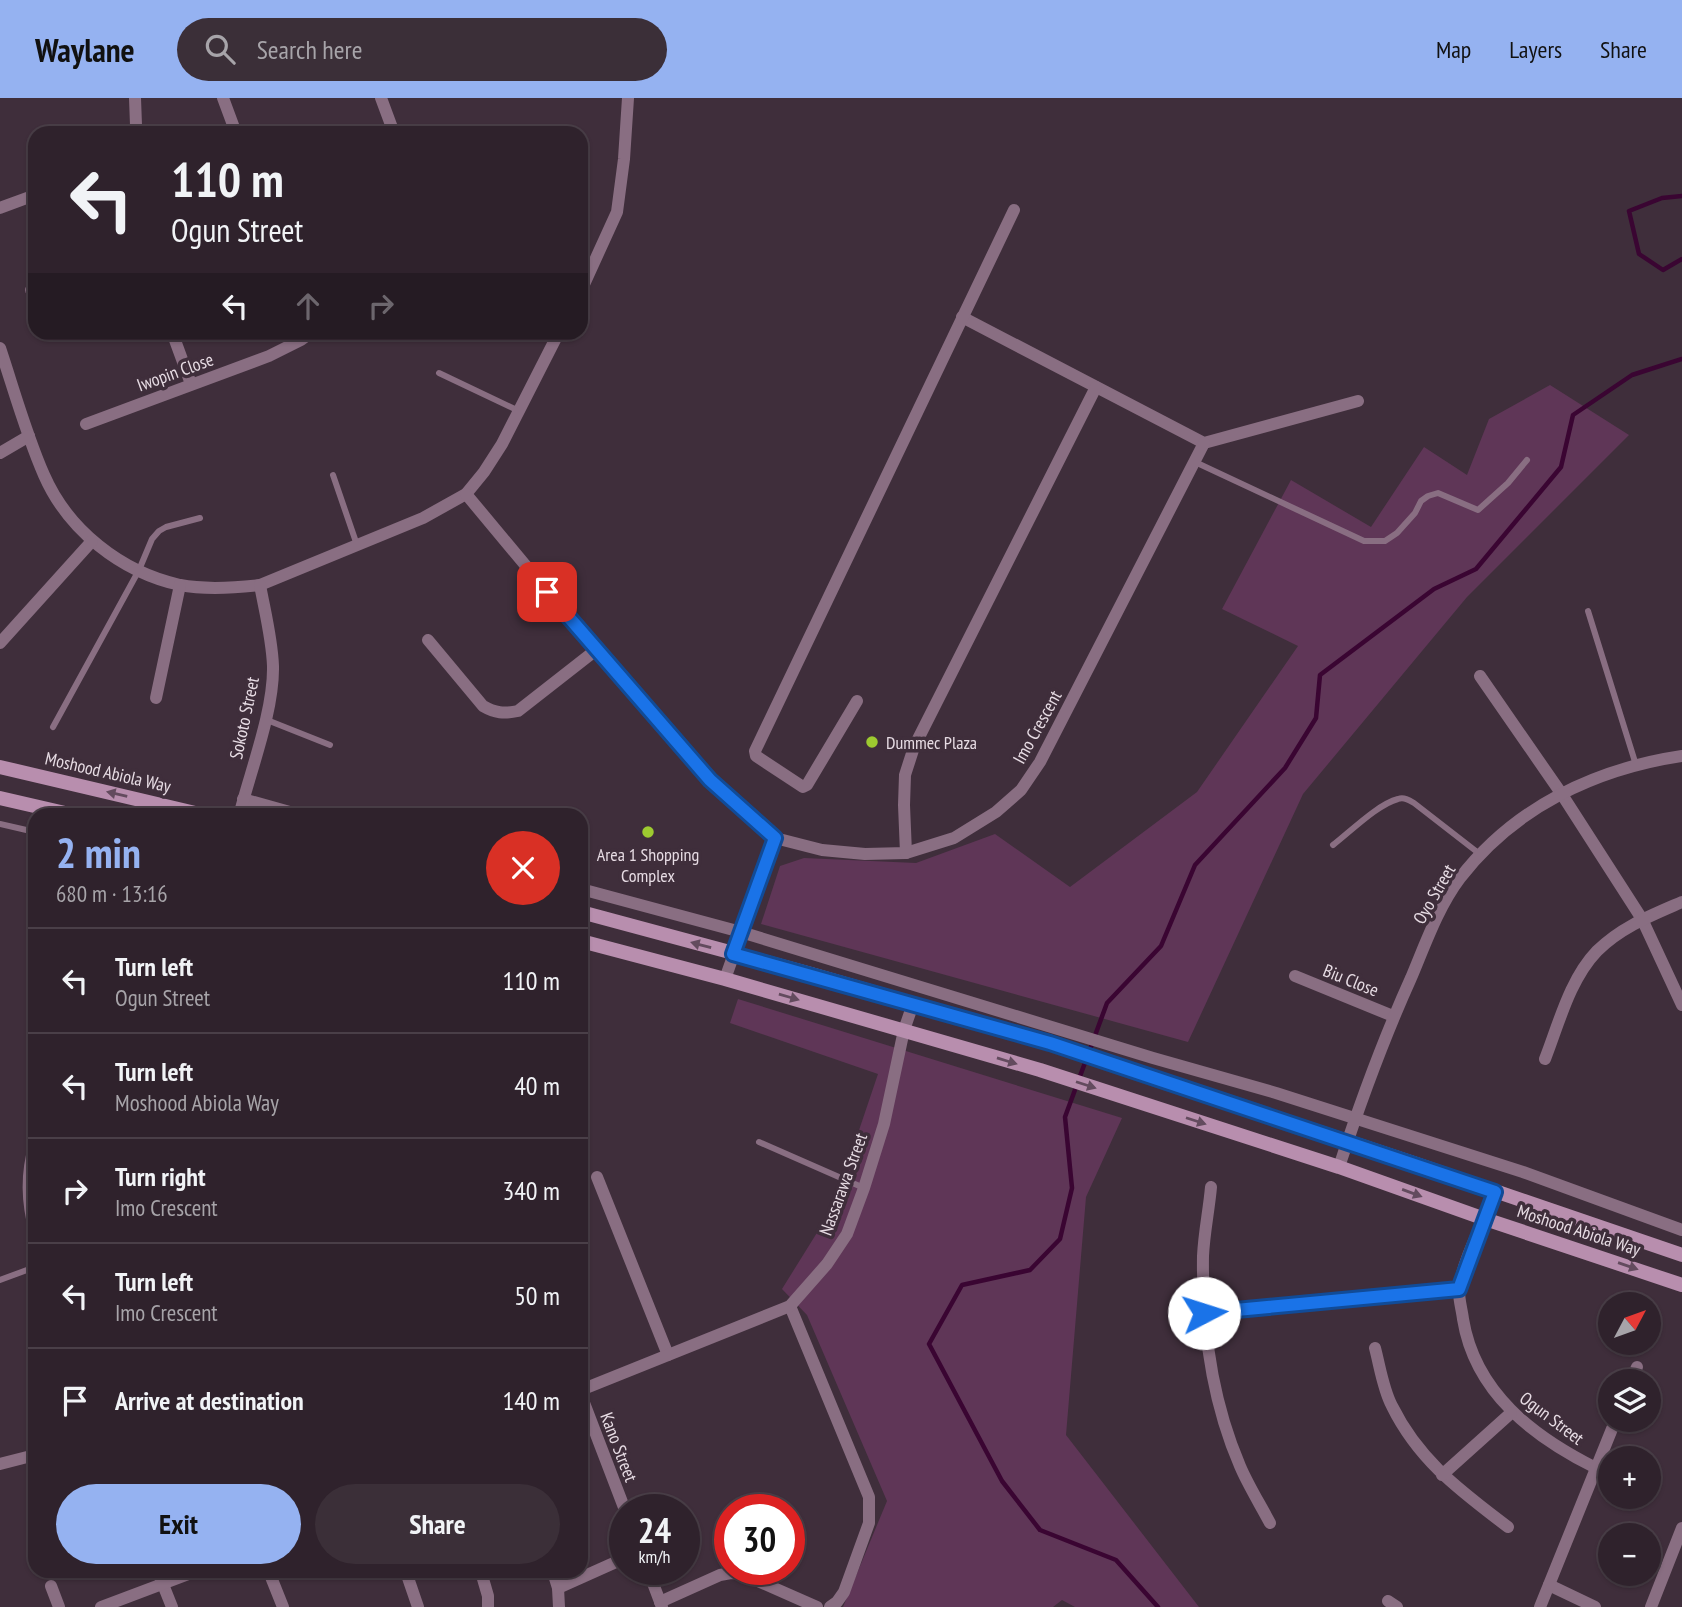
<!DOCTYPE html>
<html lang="en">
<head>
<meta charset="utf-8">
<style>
  body { margin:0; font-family:"PT Sans Narrow",sans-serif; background:#3b2f38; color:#f1f3f6; height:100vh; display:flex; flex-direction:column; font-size:26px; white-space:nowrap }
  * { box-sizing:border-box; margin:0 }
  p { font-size:23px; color:#a7a4a9 }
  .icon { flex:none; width:38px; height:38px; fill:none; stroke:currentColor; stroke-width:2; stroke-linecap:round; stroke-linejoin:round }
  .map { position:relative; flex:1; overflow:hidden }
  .panel { position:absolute; left:28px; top:710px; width:560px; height:770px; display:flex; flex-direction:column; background:#2f222c; border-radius:21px; box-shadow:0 2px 5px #0004,0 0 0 2px #4a3f48 }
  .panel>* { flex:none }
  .top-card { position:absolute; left:28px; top:28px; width:560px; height:214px; border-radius:21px; box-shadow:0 2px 5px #0004,0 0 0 2px #4a3f48; background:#2f222c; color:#f1f3f6; overflow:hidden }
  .needle { width:46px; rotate:49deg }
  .tools { position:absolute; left:1598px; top:1194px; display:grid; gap:14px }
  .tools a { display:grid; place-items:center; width:63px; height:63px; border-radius:50%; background:#2f222c; box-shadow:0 2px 5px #0004,0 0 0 2px #4a3f48; font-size:35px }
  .speed { position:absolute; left:609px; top:1396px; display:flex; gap:14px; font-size:35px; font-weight:700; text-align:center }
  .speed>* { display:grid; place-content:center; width:91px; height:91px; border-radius:50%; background:#2f222c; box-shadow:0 2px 5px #0004,0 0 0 2px #4a3f48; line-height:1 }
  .speed small { font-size:18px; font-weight:400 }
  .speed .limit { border:10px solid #d22; background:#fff; color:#111 }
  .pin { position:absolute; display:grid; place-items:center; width:60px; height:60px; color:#fff; margin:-30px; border-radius:14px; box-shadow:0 4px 10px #0006 }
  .me { position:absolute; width:77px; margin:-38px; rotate:85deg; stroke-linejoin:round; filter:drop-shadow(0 0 5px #0008) }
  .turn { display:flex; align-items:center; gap:24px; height:147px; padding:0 28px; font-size:32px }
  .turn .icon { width:91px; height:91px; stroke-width:2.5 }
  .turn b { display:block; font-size:49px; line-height:60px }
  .lanes { display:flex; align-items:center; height:66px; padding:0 28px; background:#0003; justify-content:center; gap:35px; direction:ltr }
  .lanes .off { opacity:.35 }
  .round { display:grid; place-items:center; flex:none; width:74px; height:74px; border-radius:37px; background:#3b2f38 }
  .head { display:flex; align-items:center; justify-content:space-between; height:119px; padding:0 28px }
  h1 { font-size:42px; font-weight:600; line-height:52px; color:#95b2f1 }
  .button { display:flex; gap:14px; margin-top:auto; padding:14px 28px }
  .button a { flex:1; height:80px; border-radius:42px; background:#95b2f1; color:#111; font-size:28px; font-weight:600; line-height:80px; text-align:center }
  .button a+a { background:#3b2f38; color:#f1f3f6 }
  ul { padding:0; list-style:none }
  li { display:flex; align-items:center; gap:21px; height:105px; padding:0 28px; border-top:2px solid #4a3f48 }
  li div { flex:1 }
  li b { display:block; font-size:26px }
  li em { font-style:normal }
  header { display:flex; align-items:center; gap:42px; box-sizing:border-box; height:98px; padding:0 35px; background:#95b2f1; color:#111 }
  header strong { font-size:33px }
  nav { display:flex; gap:38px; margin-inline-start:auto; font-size:24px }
  .search { width:490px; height:63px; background:#3b2f38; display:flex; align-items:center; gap:18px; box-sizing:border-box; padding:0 24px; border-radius:38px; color:#a7a4a9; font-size:26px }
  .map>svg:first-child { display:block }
</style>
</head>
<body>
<header>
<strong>Waylane</strong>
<div class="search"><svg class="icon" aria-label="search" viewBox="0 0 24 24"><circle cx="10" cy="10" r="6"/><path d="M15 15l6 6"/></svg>Search here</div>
<nav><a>Map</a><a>Layers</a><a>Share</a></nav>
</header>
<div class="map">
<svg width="1682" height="1509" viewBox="0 0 1682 1509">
  <rect width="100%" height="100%" fill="#3f2e3b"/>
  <g fill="#5f3657">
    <polygon points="1550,287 1629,337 1467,499 1303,696 1188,944 761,826 780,768 804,760 916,765 995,736 1070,789 1197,694 1298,548 1222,511 1291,382 1371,429 1424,349 1467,377 1489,321"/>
    <polygon points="738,901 1122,1020 1086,1099 1066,1337 1199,1509 1075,1509 1062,1502 1053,1509 843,1509 887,1403 807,1217 782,1191 833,1109 878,976 730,925"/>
  </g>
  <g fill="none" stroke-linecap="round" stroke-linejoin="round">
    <g stroke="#3a0532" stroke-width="4.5">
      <polyline points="1682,98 1662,100 1629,113 1639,156 1663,172 1682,161"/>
      <polyline points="1158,1509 1116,1462 1040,1432 1002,1383 929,1246 962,1187 1030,1172 1060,1141 1072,1090 1065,1019 1107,905 1161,848 1195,767 1285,670 1316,620 1320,577 1434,491 1476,471 1561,369 1573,317 1632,277 1682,261"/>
    </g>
    <g stroke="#896e82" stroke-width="6">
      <polyline points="439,275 519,313"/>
      <polyline points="1195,364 1364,443 1385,443 1397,435 1415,415 1421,403 1428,398 1438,395 1478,412 1508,385 1527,362"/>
      <polyline points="333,377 357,447"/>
      <polyline points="1588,513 1636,667"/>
      <polyline points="267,622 330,647"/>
      <polyline points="53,629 139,472 152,441 159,433 166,429 200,420"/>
      <polyline points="0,726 35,734"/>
      <path d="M1333,747C1350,734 1378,706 1398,701C1404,699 1409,702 1414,705L1481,757"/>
      <polyline points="759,1044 864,1090"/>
      <polyline points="0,1182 35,1169"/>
    </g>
    <g stroke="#896e82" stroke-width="12">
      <polyline points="223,0 236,35"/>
      <polyline points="381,0 394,35"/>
      <polyline points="132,35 136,27 135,0"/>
      <polyline points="0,110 35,97"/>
      <polyline points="31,192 35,190"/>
      <polyline points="581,193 617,114 624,61 628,0"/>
      <polyline points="962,219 1204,345 1358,303"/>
      <polyline points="172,234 191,286"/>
      <path d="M0,250C14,292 26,336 44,377C68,432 121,474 180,487C206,492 234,490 260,487L423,420L466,396L484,374L502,346L559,234"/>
      <polyline points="86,326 269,258 301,242 312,234"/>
      <polyline points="0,355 29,338"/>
      <polyline points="466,396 596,552 710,682 775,740 822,752 865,756 906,755 954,740 996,714 1021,692 1040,664 1204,345"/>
      <path d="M428,542L483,608C495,615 504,616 518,613L596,552"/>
      <polyline points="0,545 92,443"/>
      <polyline points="1480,578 1561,695 1642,821 1682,907"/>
      <polyline points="156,600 180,487"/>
      <polyline points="857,603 807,687 803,689 756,658 755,653 1014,112"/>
      <polyline points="243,701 304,718"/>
      <path d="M239,718C250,674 274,613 273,568C272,541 265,514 260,487"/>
      <polyline points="906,755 904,707 905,677 914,649 1096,289"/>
      <polyline points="581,791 741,834 1153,960 1276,995 1523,1074 1682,1132"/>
      <polyline points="1295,878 1393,918"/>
      <polyline points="725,881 775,740"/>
      <path d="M1545,961C1559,925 1570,881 1597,853C1621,829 1652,817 1682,804"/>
      <path d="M35,1046C26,1076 27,1103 35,1134"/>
      <path d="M1339,1069C1360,1005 1383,942 1411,880C1425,847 1438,809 1460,780C1515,709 1595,671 1682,658"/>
      <polyline points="597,1079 668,1257"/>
      <path d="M1211,1089C1209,1112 1204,1135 1203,1158C1202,1229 1212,1303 1240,1368C1248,1387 1260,1406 1270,1425"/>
      <path d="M1495,1094C1484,1123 1464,1159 1459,1189C1458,1199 1462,1212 1463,1221C1475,1295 1534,1339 1596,1370"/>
      <polyline points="790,1208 869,1399 869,1425 844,1494 837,1504 830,1509"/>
      <polyline points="1204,1215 1459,1191"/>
      <path d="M1375,1250C1380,1269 1383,1291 1392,1308C1419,1363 1461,1393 1508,1429"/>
      <polyline points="1631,1283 1637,1269"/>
      <polyline points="581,1292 790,1208 827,1166 847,1136 864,1090 884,1026 904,932 913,906"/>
      <polyline points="581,1297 625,1412"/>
      <polyline points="0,1366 35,1357"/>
      <polyline points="1442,1377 1511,1315"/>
      <polyline points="648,1472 662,1509"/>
      <polyline points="158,1474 172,1509"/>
      <polyline points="269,1474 283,1509"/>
      <polyline points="406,1474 418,1509"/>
      <polyline points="481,1474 488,1498 488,1509"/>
      <polyline points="553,1474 558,1490 559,1509"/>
      <polyline points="1549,1487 1595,1509"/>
      <polyline points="51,1488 59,1509"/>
      <polyline points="558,1490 625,1460"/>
      <polyline points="1388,1503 1397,1509"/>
      <polyline points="660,1504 720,1477 731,1475 742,1476 817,1509"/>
      <polyline points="101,1509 194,1474"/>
      <polyline points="1540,1509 1616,1321"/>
      <polyline points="1651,1509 1682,1430"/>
    </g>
    <g stroke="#b88eae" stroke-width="14">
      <polyline points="0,669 208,718"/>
      <polyline points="0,700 78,718"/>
      <polyline points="581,814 811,876 1050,945 1413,1065 1682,1157"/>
      <polyline points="581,843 725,881 1040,972 1339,1069 1485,1121 1682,1187"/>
    </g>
  </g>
  <defs><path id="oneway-solid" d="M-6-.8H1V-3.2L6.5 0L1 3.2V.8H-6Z" transform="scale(1.75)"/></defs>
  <g fill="#634b5e">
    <use href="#oneway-solid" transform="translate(117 696) rotate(-167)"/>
    <use href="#oneway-solid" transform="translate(701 847) rotate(-165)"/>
    <use href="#oneway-solid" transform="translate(789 899) rotate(16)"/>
    <use href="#oneway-solid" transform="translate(1007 963) rotate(17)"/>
    <use href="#oneway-solid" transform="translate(1086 987) rotate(18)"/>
    <use href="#oneway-solid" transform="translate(1196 1023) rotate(18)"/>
    <use href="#oneway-solid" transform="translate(1412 1095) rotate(20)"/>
    <use href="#oneway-solid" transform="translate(1628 1168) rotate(19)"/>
  </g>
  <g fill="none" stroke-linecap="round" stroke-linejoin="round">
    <defs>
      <polyline id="route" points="547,494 710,682 775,740 733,856 1050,945 1495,1094 1459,1191 1204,1215"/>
    </defs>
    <use href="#route" stroke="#114b97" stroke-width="18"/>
    <use href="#route" stroke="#1a73e8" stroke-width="12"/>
  </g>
  <g fill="#9dca30" stroke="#3f2e3b" stroke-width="2.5">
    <circle cx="872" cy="644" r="7"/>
    <circle cx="648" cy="734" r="7"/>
  </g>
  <g text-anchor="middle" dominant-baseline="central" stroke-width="7" stroke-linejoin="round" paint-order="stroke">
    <g font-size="18" fill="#e7dce4" stroke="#3f2e3b">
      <text transform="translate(175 274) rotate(-20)">Iwopin Close</text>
      <text transform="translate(244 620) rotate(-78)">Sokoto Street</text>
      <text transform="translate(1037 629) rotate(-61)">Imo Crescent</text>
      <text transform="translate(108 674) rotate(13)">Moshood Abiola Way</text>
      <text transform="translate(1434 796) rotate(-60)">Oyo Street</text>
      <text transform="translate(1351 882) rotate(22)">Biu Close</text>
      <text transform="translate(843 1086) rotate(-70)">Nassarawa Street</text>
      <text transform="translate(1579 1132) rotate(18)">Moshood Abiola Way</text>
      <text transform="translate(1552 1320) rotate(37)">Ogun Street</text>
      <text transform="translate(619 1349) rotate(69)">Kano Street</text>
    </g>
    <g font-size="18" fill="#e7dce4" stroke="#3f2e3b" text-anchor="start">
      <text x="886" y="644">Dummec Plaza</text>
      <text x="648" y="756" text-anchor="middle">Area 1 Shopping<tspan x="648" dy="21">Complex</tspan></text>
    </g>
  </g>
</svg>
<div class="tools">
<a><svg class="needle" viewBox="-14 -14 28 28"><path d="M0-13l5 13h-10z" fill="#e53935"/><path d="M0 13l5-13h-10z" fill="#a7a4a9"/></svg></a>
<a><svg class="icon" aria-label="layers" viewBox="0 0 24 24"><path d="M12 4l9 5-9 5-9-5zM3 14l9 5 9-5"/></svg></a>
<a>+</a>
<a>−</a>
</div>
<div class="speed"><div>24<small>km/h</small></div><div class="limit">30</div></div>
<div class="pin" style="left:547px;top:494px;background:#d93025"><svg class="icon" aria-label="arrive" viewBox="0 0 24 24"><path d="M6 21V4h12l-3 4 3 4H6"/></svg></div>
<svg class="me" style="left:1204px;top:1215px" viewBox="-20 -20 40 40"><circle r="19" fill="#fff"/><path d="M0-13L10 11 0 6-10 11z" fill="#1a73e8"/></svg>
<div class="top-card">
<div class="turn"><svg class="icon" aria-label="left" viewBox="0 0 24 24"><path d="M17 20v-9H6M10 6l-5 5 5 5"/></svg><div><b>110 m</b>Ogun Street</div></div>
<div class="lanes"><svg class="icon" aria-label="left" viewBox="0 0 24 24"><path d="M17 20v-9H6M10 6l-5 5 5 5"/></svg><svg class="icon off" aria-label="ahead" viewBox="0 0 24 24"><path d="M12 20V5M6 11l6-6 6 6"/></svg><svg class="icon off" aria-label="right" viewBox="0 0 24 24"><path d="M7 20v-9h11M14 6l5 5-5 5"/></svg></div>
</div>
<section class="panel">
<div class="head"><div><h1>2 min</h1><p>680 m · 13:16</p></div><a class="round" style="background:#d93025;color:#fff"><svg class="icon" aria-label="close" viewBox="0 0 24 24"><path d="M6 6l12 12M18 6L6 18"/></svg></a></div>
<ul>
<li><svg class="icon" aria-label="left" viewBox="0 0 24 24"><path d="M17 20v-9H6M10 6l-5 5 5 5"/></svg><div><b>Turn left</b><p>Ogun Street</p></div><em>110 m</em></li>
<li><svg class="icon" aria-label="left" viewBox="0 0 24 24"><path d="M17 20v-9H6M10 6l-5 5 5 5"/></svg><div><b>Turn left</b><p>Moshood Abiola Way</p></div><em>40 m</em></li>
<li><svg class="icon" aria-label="right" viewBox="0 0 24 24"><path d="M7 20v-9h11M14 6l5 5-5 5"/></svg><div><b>Turn right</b><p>Imo Crescent</p></div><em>340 m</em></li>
<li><svg class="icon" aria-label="left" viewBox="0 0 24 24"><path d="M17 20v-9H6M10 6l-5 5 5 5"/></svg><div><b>Turn left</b><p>Imo Crescent</p></div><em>50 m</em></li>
<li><svg class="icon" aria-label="arrive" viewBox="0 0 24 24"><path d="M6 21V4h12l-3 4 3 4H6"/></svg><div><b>Arrive at destination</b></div><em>140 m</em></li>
</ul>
<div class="button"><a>Exit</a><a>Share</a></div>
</section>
</div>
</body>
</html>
